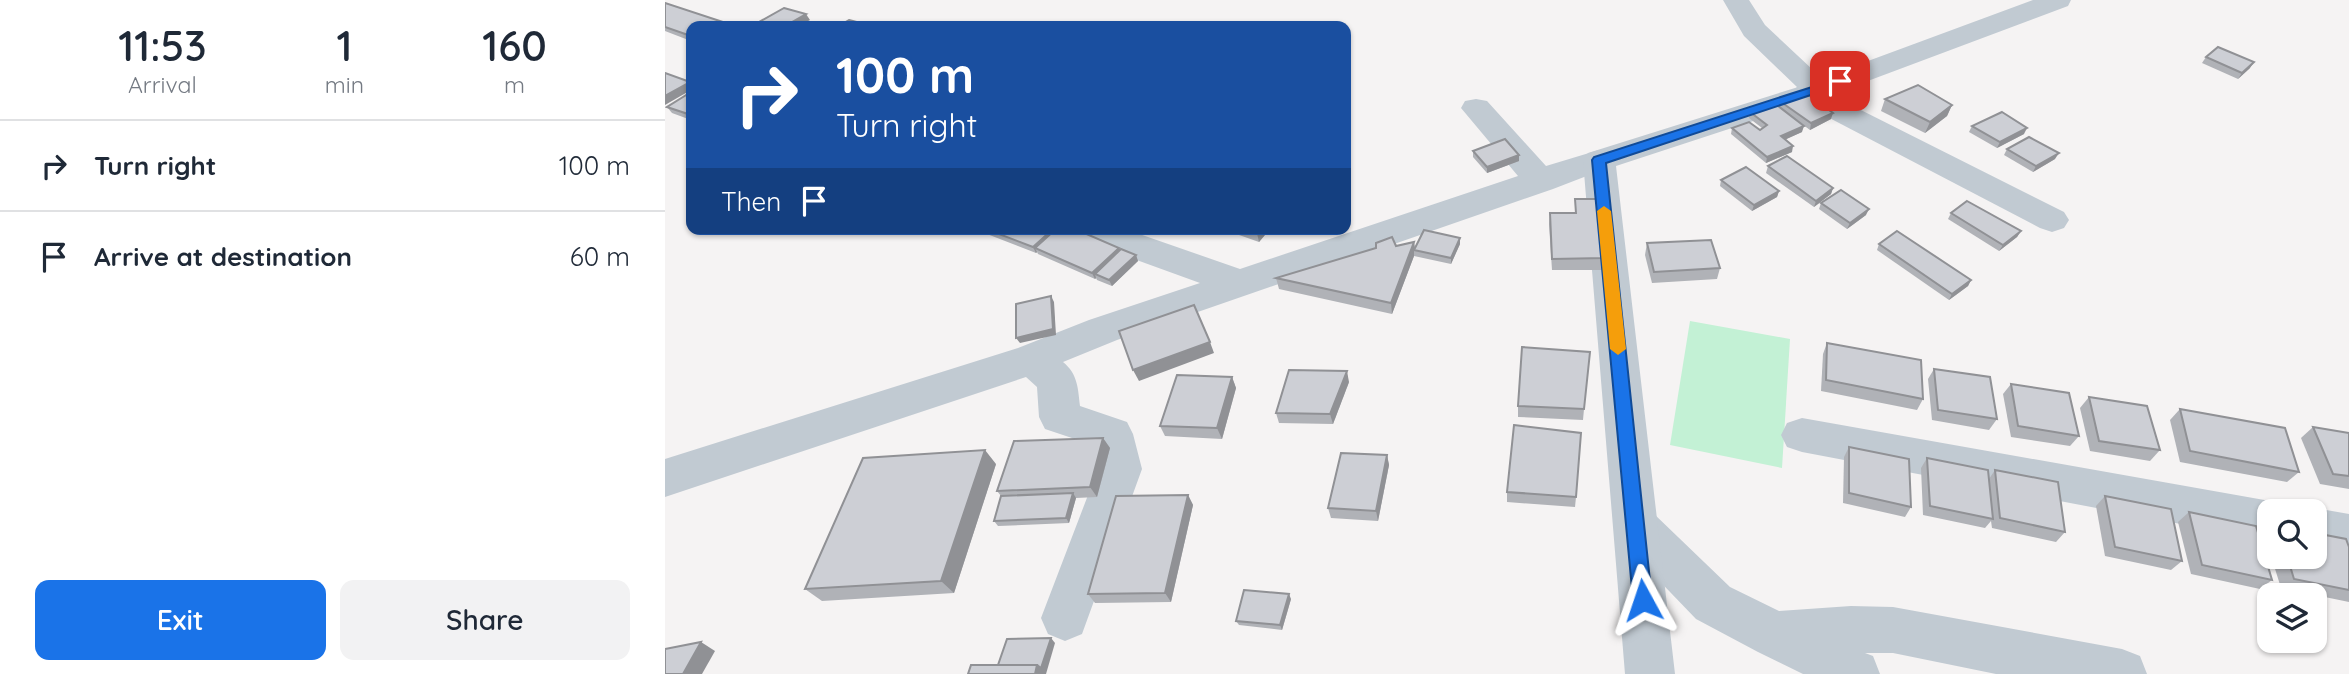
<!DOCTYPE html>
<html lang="en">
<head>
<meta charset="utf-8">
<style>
  body { margin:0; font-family:Quicksand,sans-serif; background:#f2f2f3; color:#1f2937; height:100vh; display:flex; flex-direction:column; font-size:26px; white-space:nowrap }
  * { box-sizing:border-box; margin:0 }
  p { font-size:23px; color:#747a83 }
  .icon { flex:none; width:38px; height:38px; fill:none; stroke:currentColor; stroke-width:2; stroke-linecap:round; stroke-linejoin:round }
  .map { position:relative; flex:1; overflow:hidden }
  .panel { display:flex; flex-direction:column; background:#fff; width:665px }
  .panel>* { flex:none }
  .guide { position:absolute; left:21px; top:21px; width:665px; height:214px; border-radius:14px; box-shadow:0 2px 5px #0004; background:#1a4fa0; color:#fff; overflow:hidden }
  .tools { position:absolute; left:1592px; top:499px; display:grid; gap:14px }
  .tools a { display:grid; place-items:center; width:70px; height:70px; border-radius:14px; background:#fff; box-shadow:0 2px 5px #0004; font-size:35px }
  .pin { position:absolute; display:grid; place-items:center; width:60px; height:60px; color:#fff; margin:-30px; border-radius:14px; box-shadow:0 4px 10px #0006 }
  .me { position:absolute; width:77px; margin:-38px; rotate:355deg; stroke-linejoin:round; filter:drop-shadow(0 0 5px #0008) }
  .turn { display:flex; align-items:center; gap:24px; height:147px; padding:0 35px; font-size:32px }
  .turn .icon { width:91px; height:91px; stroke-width:2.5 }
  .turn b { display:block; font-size:49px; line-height:60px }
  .then { display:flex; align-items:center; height:66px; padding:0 35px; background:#0003; gap:14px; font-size:26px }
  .eta { display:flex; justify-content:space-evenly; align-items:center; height:119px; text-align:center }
  .eta b { font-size:42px; font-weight:600; line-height:49px }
  .primary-button { display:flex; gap:14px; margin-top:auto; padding:14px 35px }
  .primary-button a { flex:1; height:80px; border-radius:14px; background:#1a73e8; color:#fff; font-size:28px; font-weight:600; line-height:80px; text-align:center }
  .primary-button a+a { background:#f2f2f3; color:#1f2937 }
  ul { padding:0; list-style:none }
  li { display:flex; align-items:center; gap:21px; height:91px; padding:0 35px; border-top:2px solid #e0e1e3 }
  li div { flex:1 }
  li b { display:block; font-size:26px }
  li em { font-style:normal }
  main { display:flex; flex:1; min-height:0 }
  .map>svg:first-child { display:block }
</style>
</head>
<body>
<main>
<section class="panel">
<div class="eta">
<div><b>11:53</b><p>Arrival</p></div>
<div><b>1</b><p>min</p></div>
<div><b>160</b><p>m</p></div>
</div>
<ul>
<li><svg class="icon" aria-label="right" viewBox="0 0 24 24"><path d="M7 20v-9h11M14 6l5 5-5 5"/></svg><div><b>Turn right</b></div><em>100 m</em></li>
<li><svg class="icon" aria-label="arrive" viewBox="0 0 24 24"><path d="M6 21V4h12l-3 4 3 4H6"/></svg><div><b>Arrive at destination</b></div><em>60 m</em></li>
</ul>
<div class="primary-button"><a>Exit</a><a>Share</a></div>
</section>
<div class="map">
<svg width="1684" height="674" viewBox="0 0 1684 674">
  <rect width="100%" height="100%" fill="#f5f3f3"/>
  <polygon fill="#c3f1d5" points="1025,321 1125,339 1117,468 1005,445"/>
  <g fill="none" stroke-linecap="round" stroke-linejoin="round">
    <g fill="#c1cad2" fill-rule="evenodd">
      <polygon points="1058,0 1084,0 1100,25 1163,84 1167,90 1164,94 1399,212 1404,220 1399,228 1387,232 1375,228 1130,100 1126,94 1132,87 1079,36"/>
      <path d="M811,99L822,101L881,166L934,150L945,153L950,160L945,167L888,189L452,340L398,362C413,374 413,389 415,406L462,422L468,434L477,469L417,634L400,641L383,634L376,618L433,469L428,445L380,429L374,417L372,387L361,377L0,497V459L353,348L424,320L535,283L411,238L406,229H460L575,269L853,176L796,108L800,101Z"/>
      <polygon points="1137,418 1605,501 1621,507 1623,511 1605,511 1605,541 1137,452 1122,447 1116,435 1122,423"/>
      <polygon points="971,506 987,512 1065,587 1114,611 1186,606 1228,607 1457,649 1475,656 1482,674 1331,674 1228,653 1200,653 1208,656 1215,674 1138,674 1093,652 1031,619 955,540 948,526 955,512"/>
      <polygon points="1650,508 1684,514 1684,554 1650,548 1650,511 1641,511"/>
    </g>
    <polygon fill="#c1cad2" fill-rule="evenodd" points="1368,0 1406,0 1403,6 1152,100 951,166 1010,674 960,674 918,160 923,153 1130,88"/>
  </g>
  <g fill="#b0b2b7">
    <polygon points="0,3 26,26 26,41 0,31"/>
    <polygon points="1541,57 1585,68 1573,79 1537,63"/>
    <polygon points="26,92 26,120 7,113 2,107"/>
    <polygon points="1220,99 1287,105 1282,116 1260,133 1216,111"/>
    <polygon points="1116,102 1166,119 1145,130 1126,116 1137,132 1121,139 1127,152 1101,163 1066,134 1067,128 1095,130 1097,128 1084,118 1085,112 1115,108"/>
    <polygon points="1307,126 1359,134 1332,148 1304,132"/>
    <polygon points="1342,149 1390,159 1368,172 1339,155"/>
    <polygon points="808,151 854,161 822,173 808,157"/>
    <polygon points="1103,166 1168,188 1166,194 1149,207 1101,173"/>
    <polygon points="1056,180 1114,191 1112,197 1087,211 1055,186"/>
    <polygon points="910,199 939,258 938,270 887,270 884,224 885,213 910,213"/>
    <polygon points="1156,203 1201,215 1182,229 1154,209"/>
    <polygon points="1286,213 1356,231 1352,237 1334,251 1283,219"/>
    <polygon points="309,229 410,229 455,250 471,255 473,261 447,286 432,280 431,278 430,279 373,254 372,252 371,253"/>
    <polygon points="557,229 605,229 594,242"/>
    <polygon points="795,238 795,244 786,264 749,256 727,314 614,289 611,278 749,242 750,248"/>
    <polygon points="982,243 1055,268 1052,279 987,283 980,255"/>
    <polygon points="1214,244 1306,280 1303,286 1284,300 1212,250"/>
    <polygon points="1162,343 1258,399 1252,410 1156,391 1158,354"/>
    <polygon points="1269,369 1332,419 1324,430 1267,420 1263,379"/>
    <polygon points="567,377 571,388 557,439 500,436 495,426"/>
    <polygon points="684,382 668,424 614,423 611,413"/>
    <polygon points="1346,384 1414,436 1405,446 1346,437 1338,394"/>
    <polygon points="1424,397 1495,450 1485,461 1425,451 1415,408"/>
    <polygon points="853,406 919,409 918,420 853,417"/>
    <polygon points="1515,409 1634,472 1622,482 1515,462 1505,420"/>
    <polygon points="1648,427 1684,433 1684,489 1655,484 1636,438"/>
    <polygon points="438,438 445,448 432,497 411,498 404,523 333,526 329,521 336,496 332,491"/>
    <polygon points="1184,447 1246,507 1240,517 1178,503 1179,457"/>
    <polygon points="722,455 724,465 713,521 666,518 663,508"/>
    <polygon points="1262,458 1324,479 1330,470 1400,532 1391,542 1327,528 1326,521 1320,528 1258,515 1256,468"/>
    <polygon points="331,464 289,593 157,601 140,589"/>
    <polygon points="842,492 911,497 910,507 842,502"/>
    <polygon points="523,495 528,505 506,602 430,603 423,594"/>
    <polygon points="1440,496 1517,561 1506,570 1440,556 1431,506"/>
    <polygon points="1524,512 1607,580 1595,589 1526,574 1513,522"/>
    <polygon points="1605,531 1605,551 1600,535"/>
    <polygon points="1684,547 1684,602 1616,588 1606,556 1650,556"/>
    <polygon points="626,599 617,630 574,625 571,621"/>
  </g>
  <g fill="#909195">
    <polygon points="141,14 145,20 134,26 120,26"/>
    <polygon points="1589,62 1585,68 1573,79 1577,73"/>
    <polygon points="25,82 26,84 26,90 0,105 0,96"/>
    <polygon points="1287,105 1282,116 1260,133 1265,122"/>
    <polygon points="1168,113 1166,119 1145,130 1146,123"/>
    <polygon points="1139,126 1137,132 1115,142 1116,136"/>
    <polygon points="1362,128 1359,134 1332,148 1335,142"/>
    <polygon points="1128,146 1127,152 1101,163 1102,157"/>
    <polygon points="1394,153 1390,159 1368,172 1371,166"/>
    <polygon points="854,155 854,161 822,173 822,167"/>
    <polygon points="1168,188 1166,194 1149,207 1151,201"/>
    <polygon points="1114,191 1112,197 1087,211 1089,205"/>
    <polygon points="1204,209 1201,215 1182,229 1185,223"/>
    <polygon points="388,229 398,229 370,248 372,252 371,253 368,247"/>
    <polygon points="591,229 605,229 594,242"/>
    <polygon points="1356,231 1352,237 1334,251 1338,245"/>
    <polygon points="795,238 795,244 786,264 786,258"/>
    <polygon points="749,242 750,250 749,250 749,256 727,314 726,303"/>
    <polygon points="454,248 457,254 430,274 431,278 430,279 427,273"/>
    <polygon points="471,255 473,261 447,286 444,280"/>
    <polygon points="1306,280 1303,286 1284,300 1287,294"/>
    <polygon points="386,296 389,302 391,335 355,343 351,338"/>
    <polygon points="545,342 549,353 474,381 468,370"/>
    <polygon points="682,371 684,382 668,424 665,414"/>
    <polygon points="567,377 571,388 557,439 552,428"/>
    <polygon points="438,438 445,448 432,497 425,487"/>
    <polygon points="320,450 331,464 289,593 276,581"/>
    <polygon points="722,455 724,465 713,521 711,511"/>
    <polygon points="408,493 411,498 404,523 401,518"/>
    <polygon points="523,495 528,505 506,602 500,593"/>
    <polygon points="624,594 626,599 617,630 615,625"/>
    <polygon points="386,638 390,643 381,674 370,674 372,665"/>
    <polygon points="36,642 50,651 37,674 18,674"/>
  </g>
  <g fill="#cdcfd5" stroke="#909195" stroke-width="2">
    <polygon points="0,3 70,26 26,26 26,36 0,27"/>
    <polygon points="119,8 141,14 120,26 87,26"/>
    <polygon points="184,20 207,26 174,26"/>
    <polygon points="1553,47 1589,62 1577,73 1541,57"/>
    <polygon points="0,73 25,82 0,96"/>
    <polygon points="1253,85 1287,105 1265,122 1220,99"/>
    <polygon points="1139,91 1168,113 1146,123 1116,102"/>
    <polygon points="26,92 26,115 2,107"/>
    <polygon points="1108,102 1139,126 1116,136 1128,146 1102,157 1067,128 1084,122 1095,130 1102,125 1085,112"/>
    <polygon points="1337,112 1362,128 1335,142 1307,126"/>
    <polygon points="1364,137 1394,153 1371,166 1342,149"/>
    <polygon points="840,139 854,155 822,167 808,151"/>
    <polygon points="1122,156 1168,188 1151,201 1103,166"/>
    <polygon points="1081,167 1114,191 1089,205 1056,180"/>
    <polygon points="1176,190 1204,209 1185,223 1156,203"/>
    <polygon points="910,199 933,199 939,258 887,259 885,213 911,213"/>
    <polygon points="1302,201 1356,231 1338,245 1286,213"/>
    <polygon points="321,229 388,229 368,247"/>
    <polygon points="391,229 410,229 454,248 427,273 370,248"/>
    <polygon points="759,230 795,238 786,258 749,250"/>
    <polygon points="1232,231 1306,280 1287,294 1214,244"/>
    <polygon points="727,237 731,246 749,242 726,303 611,278 711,248 711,243"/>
    <polygon points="1046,240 1055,268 989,272 982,243"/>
    <polygon points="456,249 471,255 444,280 430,274"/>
    <polygon points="386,296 388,329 351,338 351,304"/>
    <polygon points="529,305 545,342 468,370 454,331"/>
    <polygon points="1162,343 1256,360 1258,399 1161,380"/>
    <polygon points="857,347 925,352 919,409 853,406"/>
    <polygon points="1269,369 1325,377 1332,419 1273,410"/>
    <polygon points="624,370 682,371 665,414 611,413"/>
    <polygon points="512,375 567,377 552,428 495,426"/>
    <polygon points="1346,384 1404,393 1414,436 1353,426"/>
    <polygon points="1424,397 1482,406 1495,450 1434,441"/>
    <polygon points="1515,409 1620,428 1634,472 1525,451"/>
    <polygon points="849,425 916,433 911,497 842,492"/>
    <polygon points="1648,427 1684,433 1684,476 1668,474"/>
    <polygon points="438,438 425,487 332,491 349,441"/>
    <polygon points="1184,447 1244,459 1246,507 1184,493"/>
    <polygon points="320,450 276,581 140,589 198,458"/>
    <polygon points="676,453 722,455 711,511 663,508"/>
    <polygon points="1262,458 1323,470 1328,519 1265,506"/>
    <polygon points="1330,470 1393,482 1400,532 1335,518"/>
    <polygon points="408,493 401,518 329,521 336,496"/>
    <polygon points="523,495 500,593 423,594 451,496"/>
    <polygon points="1440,496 1506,509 1517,561 1450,547"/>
    <polygon points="1524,512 1591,526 1607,580 1537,565"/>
    <polygon points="1650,533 1681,539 1684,547 1684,590 1629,579 1622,556 1650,556"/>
    <polygon points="579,590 624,594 615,625 571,621"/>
    <polygon points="386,638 376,668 372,665 333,665 342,639"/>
    <polygon points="36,642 18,674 0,674 0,649"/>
    <polygon points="306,665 372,665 370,674 303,674"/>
  </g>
  <polygon fill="#1a73e8" stroke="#114b97" stroke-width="2" points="1175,78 1179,79 1179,84 941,163 987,600 985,607 978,609 971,607 968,600 927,160 929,157"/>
  <polygon fill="#f59e0b" points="939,206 946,211 961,349 953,355 945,349 932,211"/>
</svg>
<div class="tools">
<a><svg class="icon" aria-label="search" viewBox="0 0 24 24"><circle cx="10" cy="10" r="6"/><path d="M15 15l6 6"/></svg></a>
<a><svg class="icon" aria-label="layers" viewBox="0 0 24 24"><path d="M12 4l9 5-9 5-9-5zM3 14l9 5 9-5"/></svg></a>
</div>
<div class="pin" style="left:1175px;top:81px;background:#d93025"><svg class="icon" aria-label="arrive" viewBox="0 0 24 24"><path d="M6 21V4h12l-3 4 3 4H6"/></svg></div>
<svg class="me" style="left:978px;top:600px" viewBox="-20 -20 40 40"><path d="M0-17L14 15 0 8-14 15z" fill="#1a73e8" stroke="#fff" stroke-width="4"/></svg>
<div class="guide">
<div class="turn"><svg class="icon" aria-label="right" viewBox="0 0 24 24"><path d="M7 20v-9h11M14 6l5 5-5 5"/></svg><div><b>100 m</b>Turn right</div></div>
<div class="then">Then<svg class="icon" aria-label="arrive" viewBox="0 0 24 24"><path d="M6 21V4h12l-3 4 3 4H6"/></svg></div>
</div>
</div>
</main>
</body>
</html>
